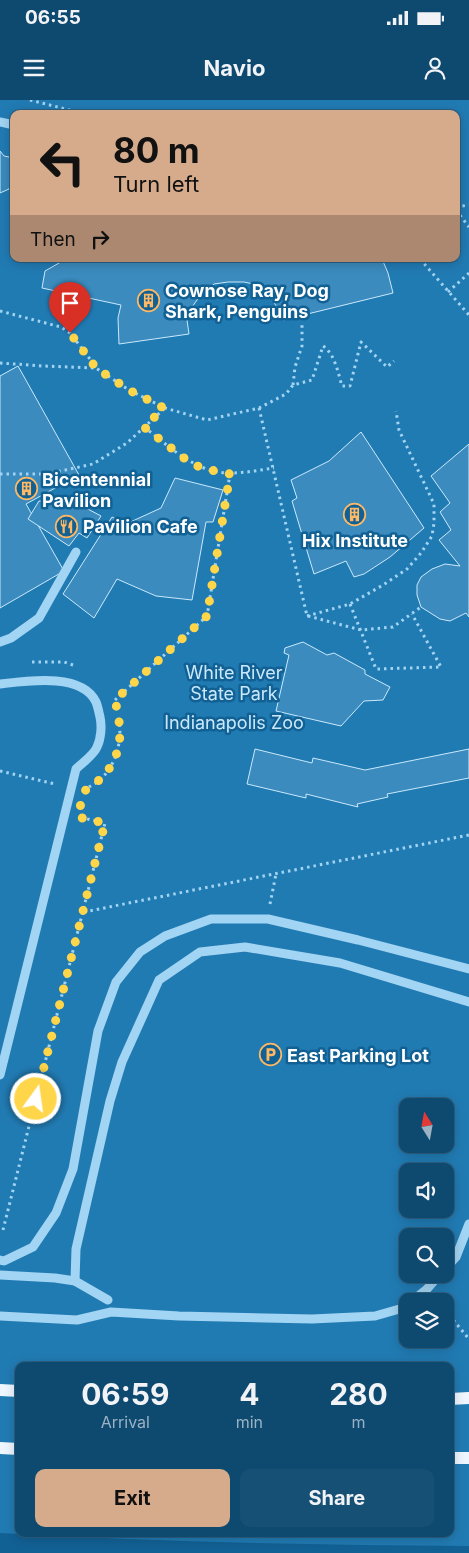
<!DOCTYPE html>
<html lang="en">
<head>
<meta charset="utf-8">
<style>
  body { margin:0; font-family:Inter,sans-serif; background:#175075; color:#f1f3f6; height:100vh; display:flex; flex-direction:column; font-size:19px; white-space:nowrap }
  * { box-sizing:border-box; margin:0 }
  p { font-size:16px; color:#9bb2c3 }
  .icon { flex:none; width:28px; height:28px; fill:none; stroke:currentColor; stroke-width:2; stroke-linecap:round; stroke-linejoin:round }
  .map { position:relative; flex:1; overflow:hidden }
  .panel { position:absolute; left:15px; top:1262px; width:439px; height:175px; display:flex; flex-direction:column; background:#0e4970; border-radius:10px; box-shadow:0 2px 12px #0003,0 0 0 1px #2e6183 }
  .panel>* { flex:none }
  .top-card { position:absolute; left:10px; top:10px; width:450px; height:152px; border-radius:10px; box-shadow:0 2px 12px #0003,0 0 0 1px #2e6183; background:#d6ab8b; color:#111; overflow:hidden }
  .needle { width:32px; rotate:349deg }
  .tools { position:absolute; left:399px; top:998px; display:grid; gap:10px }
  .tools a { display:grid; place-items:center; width:55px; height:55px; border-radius:10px; background:#0e4970; box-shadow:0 2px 12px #0003,0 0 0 1px #2e6183; font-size:25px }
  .pin { position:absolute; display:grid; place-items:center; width:42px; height:42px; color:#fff; margin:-51px -21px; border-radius:50% 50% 50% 0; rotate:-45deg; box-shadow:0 0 5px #0007 }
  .pin .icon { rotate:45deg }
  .me { position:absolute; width:55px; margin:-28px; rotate:14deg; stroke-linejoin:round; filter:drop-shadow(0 0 4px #0008) }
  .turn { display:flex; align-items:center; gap:18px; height:105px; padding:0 20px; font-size:22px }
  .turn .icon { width:65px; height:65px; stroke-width:2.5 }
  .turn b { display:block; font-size:35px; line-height:42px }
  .then { display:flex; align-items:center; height:48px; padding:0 20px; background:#0003; gap:10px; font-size:19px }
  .eta { display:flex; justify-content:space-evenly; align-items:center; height:85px; text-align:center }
  .eta b { font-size:30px; font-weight:700; line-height:35px }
  .primary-button { display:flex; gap:10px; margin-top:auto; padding:10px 20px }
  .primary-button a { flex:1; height:58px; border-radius:10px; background:#d6ab8b; color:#111; font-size:20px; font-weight:700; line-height:58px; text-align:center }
  .primary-button a+a { background:#175075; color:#f1f3f6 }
  .status { display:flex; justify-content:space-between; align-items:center; height:35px; padding:0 25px; background:#0e4970; direction:ltr }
  .status svg { height:14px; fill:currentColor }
  header { display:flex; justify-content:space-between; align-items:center; height:65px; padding:0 20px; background:#0e4970; font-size:22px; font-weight:700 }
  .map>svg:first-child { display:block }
</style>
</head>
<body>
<div class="status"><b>06:55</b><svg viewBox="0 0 49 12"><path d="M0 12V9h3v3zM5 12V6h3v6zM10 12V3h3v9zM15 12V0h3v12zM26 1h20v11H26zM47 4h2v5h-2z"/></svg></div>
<header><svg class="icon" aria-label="menu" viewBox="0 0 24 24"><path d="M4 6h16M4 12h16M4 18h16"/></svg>Navio<svg class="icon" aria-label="person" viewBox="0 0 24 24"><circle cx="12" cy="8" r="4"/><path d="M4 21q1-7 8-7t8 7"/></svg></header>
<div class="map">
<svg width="469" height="1453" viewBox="0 0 469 1453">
  <rect width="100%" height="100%" fill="#126195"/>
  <path fill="#217bb3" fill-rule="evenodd" d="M0,0H469V1446C313,1445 156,1442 0,1433ZM14,14H456V159H14ZM408,1006H445V1044H408ZM408,1071H445V1109H408ZM408,1136H445V1174H408ZM408,1201H445V1239H408ZM19,1266H450V1434H19Z"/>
  <g fill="#3b8bbe" stroke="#cae9fd">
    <polygon points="0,51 4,56 14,58 14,73 9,89 0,93"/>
    <polygon points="66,159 382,159 388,173 393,193 283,220 270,194 258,185 244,182 228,182 214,184 200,196 192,207 187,220 189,234 119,244 118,218 121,205 42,188 45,171"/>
    <polygon points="18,266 79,375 26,404 64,471 0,508 0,276"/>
    <polygon points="361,332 424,428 390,457 364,474 354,477 346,461 314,474 292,401 297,398 291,380 329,361"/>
    <polygon points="469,344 469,517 466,513 450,521 440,519 421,507 417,495 417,485 421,477 432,469 445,464 460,466 439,440 451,430 440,412 450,403 431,376"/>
    <polygon points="175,378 223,390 213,422 206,422 192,500 156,496 117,479 94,518 63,494 112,417 126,424 161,408"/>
    <polygon points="39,401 65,402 84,407 101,416 87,438 79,433 69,446 28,419"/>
    <polygon points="303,542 327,555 334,553 365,570 365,574 390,587 383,600 364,601 341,626 276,611 289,555 284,553 285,548"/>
    <polygon points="255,649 312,663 313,658 365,670 469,649 469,678 387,694 388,697 357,704 358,707 306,694 306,698 247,684"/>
  </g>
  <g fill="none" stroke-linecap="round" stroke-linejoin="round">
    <g stroke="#a2d4f3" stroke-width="3" stroke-dasharray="2.5 4" stroke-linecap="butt">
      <polyline points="30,0 85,14"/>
      <polyline points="456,107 469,105"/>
      <polyline points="456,110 469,127"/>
      <polyline points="420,159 469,215"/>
      <polyline points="448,192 469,173"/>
      <polyline points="0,211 61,227 70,233 96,267"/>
      <path d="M0,263L43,266L96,268L129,290L165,308L207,320L259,308L286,294L293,285L312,280L323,246C335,254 338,273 342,286H350L361,242L387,267L394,261"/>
      <polyline points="293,285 295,267 302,246 302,222"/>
      <polyline points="259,308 307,516"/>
      <path d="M144,327C170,347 197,374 231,373C245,373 260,370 274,368"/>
      <polyline points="0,374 47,374 93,364 127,343 165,308"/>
      <polyline points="350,504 376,569 441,567 412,514"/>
      <polyline points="307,516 350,504 383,485 407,469 421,453 432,436 434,423 434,404 399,330 396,311"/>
      <polyline points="308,516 361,530 393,527 421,507"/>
      <polyline points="32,562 64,562 73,565"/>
      <polyline points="115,600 207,516 230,374"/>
      <polyline points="0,671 55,684"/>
      <path d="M89,687C93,684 99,682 102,678C118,661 123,637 118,615"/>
      <polyline points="270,804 276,774"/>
      <polyline points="84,812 469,735"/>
      <polyline points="3,1130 105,723 79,717"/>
      <polyline points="445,1210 469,1239"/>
    </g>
    <g stroke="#a2d4f3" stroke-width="9">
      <polyline points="0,22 14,25"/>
      <polyline points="0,542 11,538 39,518 76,452"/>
      <path d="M0,584C26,581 82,572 96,602C98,607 99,613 100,617C102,626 101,639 97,647C94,655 82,663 76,669L0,975"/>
      <polyline points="0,1160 4,1161 33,1147 56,1113 73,1069 98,931 116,882 140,852 165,836 211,819 268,819 358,840 469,869"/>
      <polyline points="445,1169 456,1157 469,1124"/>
      <polyline points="0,1175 55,1178 75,1181 108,1200"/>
      <polyline points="75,1181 76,1149 110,1001 122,962 159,880 200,852 245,847 340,863 469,902"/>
      <polyline points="412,1201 427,1189 440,1174"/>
      <polyline points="0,1216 77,1220 111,1212 179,1216 312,1219 375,1216 403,1208 408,1205"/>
    </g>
    <g stroke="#eef7ff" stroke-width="12">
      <polyline points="0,1290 19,1291"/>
      <polyline points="450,1299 469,1298"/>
      <polyline points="0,1348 19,1349"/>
      <polyline points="450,1358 469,1358"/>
    </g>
  </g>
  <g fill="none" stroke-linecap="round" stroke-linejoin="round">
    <path stroke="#ffd54a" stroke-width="9" stroke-dasharray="0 16.2" d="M36,999L105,723L78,717C80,710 81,698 85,691C89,685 98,682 103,677C124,651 122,631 115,600L207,516L230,374L201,368L184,358L144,327L164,308L129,290L96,268L70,233"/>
  </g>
  <defs>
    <symbol id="building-ring" viewBox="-11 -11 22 22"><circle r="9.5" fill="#126195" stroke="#ffb964" stroke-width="1.5"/><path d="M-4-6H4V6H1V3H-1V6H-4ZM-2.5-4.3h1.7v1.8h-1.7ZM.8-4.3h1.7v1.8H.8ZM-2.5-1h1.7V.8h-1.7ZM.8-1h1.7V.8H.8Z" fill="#ffb964"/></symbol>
    <symbol id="restaurant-ring" viewBox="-11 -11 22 22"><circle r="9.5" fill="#126195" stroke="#ffb964" stroke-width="1.5"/><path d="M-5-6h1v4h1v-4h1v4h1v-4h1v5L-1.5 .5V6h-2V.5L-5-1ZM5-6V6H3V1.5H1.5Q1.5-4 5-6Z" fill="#ffb964"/></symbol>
    <symbol id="parking-ring" viewBox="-11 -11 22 22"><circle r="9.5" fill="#126195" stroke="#ffb964" stroke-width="1.5"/><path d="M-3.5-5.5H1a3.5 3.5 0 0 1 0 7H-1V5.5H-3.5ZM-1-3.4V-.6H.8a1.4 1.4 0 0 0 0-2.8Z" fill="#ffb964"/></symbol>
  </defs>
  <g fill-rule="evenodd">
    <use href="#building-ring" x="136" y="188" width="25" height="25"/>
    <use href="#building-ring" x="14" y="376" width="25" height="25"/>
    <use href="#building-ring" x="342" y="402" width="25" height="25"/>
    <use href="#restaurant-ring" x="54" y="414" width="25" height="25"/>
    <use href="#parking-ring" x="258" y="942" width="25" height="25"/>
  </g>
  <g text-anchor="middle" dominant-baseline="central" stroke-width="5" stroke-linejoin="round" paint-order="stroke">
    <g font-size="18" font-weight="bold" fill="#fff" stroke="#126195" text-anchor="start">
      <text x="165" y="190">Cownose Ray, Dog<tspan x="165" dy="21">Shark, Penguins</tspan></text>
      <text x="42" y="379">Bicentennial<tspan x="42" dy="21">Pavilion</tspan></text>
      <text x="83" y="426">Pavilion Cafe</text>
      <text x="355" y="440" text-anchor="middle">Hix Institute</text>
      <text x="287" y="955">East Parking Lot</text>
    </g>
    <g font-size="18" fill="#cae9fd" stroke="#126195">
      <text x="234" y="572">White River<tspan x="234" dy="21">State Park</tspan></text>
      <text x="234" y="622">Indianapolis Zoo</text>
    </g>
  </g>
</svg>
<div class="tools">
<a><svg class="needle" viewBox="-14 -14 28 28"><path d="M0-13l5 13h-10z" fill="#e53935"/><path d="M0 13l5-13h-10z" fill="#9bb2c3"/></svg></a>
<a><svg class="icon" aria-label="sound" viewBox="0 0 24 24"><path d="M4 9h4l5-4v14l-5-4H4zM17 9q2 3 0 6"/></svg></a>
<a><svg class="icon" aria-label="search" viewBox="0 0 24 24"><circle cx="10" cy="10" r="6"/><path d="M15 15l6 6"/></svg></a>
<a><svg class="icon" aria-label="layers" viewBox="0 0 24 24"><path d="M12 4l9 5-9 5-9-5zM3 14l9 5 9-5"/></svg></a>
</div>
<div class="pin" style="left:70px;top:233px;background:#d93025"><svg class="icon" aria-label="arrive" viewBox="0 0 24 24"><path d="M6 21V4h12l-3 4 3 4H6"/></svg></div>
<svg class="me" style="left:36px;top:999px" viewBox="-20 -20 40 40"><circle r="17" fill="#ffd54a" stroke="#fff" stroke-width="3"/><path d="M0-11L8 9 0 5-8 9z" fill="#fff"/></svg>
<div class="top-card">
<div class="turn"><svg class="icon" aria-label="left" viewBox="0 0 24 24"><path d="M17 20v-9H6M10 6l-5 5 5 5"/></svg><div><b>80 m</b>Turn left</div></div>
<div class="then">Then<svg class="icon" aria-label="right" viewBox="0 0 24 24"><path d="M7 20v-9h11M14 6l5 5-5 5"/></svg></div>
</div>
<section class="panel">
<div class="eta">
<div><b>06:59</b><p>Arrival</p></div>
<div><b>4</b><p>min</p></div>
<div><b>280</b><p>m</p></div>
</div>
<div class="primary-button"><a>Exit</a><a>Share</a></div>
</section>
</div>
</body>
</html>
